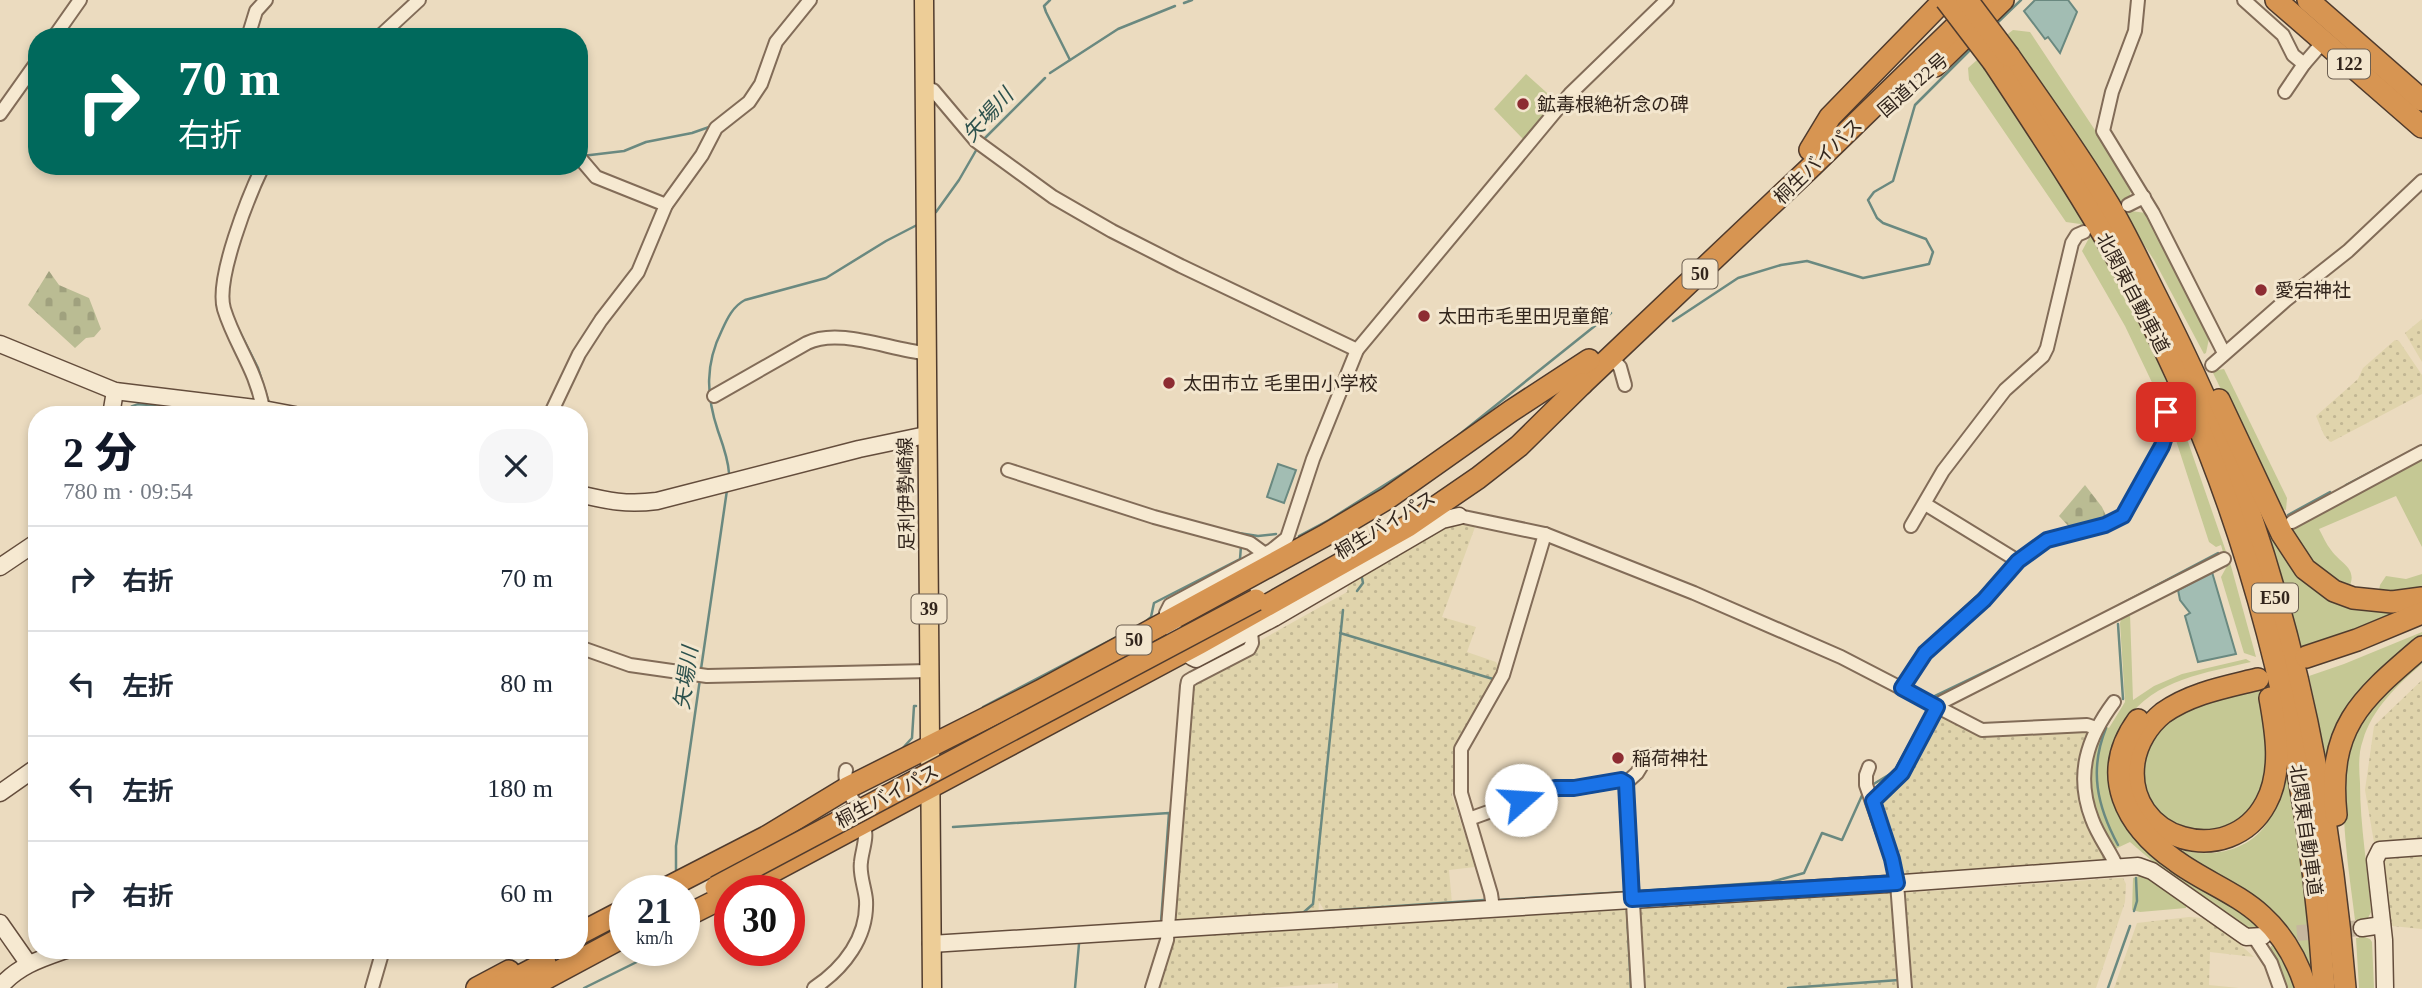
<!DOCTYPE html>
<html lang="ja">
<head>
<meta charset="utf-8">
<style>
  body { margin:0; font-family:"Times New Roman","Noto Sans JP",serif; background:#f6f6f7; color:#1f2937; height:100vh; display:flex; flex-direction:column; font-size:26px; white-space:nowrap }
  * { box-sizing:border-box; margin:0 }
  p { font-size:23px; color:#747a83 }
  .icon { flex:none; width:38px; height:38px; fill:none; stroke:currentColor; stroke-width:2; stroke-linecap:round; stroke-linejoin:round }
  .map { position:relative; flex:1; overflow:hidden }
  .panel { position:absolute; left:28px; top:406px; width:560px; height:553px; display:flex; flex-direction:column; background:#fff; border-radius:28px; box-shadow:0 4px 10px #0003 }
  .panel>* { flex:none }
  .top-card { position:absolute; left:28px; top:28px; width:560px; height:147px; border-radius:28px; box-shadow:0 4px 10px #0003; background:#00695c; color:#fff; overflow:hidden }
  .speed { position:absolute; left:609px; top:875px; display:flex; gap:14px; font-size:35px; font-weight:700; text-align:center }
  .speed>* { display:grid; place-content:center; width:91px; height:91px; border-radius:50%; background:#fff; box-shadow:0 4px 10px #0003; line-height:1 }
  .speed small { font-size:18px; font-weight:400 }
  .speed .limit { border:10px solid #d22; background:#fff; color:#111 }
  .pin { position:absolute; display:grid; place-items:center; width:60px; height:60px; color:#fff; margin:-30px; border-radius:14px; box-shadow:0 4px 10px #0006 }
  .me { position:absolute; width:77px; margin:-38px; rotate:71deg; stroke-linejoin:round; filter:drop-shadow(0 0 5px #0008) }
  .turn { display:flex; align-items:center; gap:24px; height:147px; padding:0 35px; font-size:32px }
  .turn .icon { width:91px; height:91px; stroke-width:2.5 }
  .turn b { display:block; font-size:49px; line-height:60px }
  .round { display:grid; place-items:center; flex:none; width:74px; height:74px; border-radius:28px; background:#f6f6f7 }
  .head { display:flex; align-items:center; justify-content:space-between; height:119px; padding:0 35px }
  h1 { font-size:42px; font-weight:800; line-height:52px; color:#111827 }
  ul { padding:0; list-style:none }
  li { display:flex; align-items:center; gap:21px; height:105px; padding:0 35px; border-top:2px solid #e0e1e3 }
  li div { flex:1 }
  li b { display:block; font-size:26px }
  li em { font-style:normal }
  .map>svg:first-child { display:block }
</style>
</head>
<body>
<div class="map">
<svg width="2422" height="988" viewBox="0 0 2422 988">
  <defs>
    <pattern id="farmland-dots" width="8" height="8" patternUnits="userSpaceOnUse" patternTransform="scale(1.75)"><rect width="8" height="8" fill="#e0d4ac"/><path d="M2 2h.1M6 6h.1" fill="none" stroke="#c1b693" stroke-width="1.8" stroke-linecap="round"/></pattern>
    <pattern id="cemetery-stones" width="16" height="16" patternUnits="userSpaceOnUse" patternTransform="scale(1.75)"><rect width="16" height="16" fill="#babc93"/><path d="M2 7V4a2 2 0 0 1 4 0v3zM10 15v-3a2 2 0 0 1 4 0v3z" fill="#a0a17e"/></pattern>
  </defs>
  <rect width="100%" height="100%" fill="#ebdbbf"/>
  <g fill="url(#farmland-dots)">
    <polygon points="2422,319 2422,362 2405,333"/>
    <polygon points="2395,340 2399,341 2422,375 2422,394 2331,442 2329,441 2324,435 2316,416 2358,379 2363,368"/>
    <polygon points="1478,519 1442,617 1476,627 1467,652 1496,662 1503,675 1461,749 1452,795 1475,867 1449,870 1452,903 1325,911 1319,902 1318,919 1897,883 1905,988 1338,988 1338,983 1268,988 1152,988 1167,940 1253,926 1167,930 1188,681 1347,592 1348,583 1442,520"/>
    <polygon points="2422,680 2422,929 2382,925 2376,854 2365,790 2374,726"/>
    <polygon points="1937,707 1982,730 2087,725 2085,761 2117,867 1903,883 1900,854 1873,801 1902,773"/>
    <polygon points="2118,878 2123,878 2126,884 2125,902 2096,988 1909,988 1901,893"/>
    <polygon points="2189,917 2202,918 2210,922 2225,931 2254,957 2210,952 2209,985 2239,988 2114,988 2137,923"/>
  </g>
  <g fill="#c5c894">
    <polygon points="2013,30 2030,32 2132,186 2129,199 2125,202 2131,211 2146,213 2210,334 2206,353 2204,354 2154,260 2014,46 2004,37"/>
    <path d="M1977,60C2003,89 2022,124 2043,157C2091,233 2139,311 2172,396L2167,391L2158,395L2125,326L2082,251L2089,238L2080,224L2066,222L1969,80L1968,68Z"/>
    <polygon points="1526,74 1556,101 1523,139 1494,109"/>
    <polygon points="2224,369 2287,498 2286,510 2280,509 2212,371"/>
    <polygon points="2177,410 2231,566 2256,657 2244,653 2221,577 2227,566 2221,545 2216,547 2209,542 2172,428"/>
    <path d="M2422,459V547L2396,496L2319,529C2323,536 2326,544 2331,550C2342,565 2358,568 2349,588L2316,566L2290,531Z"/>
    <polygon points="2255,499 2292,566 2408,610 2324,643 2301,648"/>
    <polygon points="2422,574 2422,590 2378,595 2380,585 2386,576 2406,579"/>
    <path d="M2130,614L2133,700L2154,686L2182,674L2246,659L2251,662C2209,672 2152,680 2127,720C2119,735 2115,766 2111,783L2222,898L2264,928L2255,931L2248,929L2159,867L2130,842L2115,849C2085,805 2083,775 2103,725L2109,728L2125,702L2120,623L2122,617Z"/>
    <polygon points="2422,632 2422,639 2328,769 2309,676 2344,664"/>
    <path d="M2422,654V664C2398,684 2372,709 2363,740C2358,753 2359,769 2360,783C2360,826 2368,869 2371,912L2367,920L2361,919L2362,936L2370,939L2372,942L2374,988H2359L2356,938H2359L2358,920H2355C2349,866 2329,762 2362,716C2378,694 2403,674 2422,654Z"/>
    <polygon points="2261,686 2269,744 2264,795 2241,824 2199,836 2164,822 2145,794 2143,756 2157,730 2184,710"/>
    <path d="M2286,762L2300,849L2314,988L2295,949L2173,847C2206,860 2250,853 2269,820C2280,802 2282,782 2286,762Z"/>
    <polygon points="2146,874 2187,901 2186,908 2140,912 2132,910 2133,878"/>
    <polygon points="2276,945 2285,959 2297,988 2285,988 2270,950 2271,946"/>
  </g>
  <g fill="url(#cemetery-stones)">
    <polygon points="49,271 59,285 89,298 101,329 94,337 86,338 75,348 28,305"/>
    <polygon points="2085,485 2102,507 2108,520 2072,530 2059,516"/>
  </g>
  <g fill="#a2bdb3" stroke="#6a8980" stroke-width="2">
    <polygon points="2035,0 2068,0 2077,12 2060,53 2048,37 2045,39 2024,11"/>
    <polygon points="138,404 230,415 138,415 132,406"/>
    <polygon points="1278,464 1296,470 1284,503 1267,497"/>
    <polygon points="2212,572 2236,654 2198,662 2185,616 2190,613 2180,600 2178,590"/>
  </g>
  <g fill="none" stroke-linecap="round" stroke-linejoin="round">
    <g stroke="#6a8980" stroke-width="2.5">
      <polyline points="1050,0 1044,6 1046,12 1070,60"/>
      <polyline points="1184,3 1192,0"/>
      <polyline points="1995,25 2021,0"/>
      <polyline points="1050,73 1118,29 1175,6"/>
      <polyline points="981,142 1045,78"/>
      <polyline points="582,156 624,151 646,142 692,133 712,126"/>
      <path d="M465,166C492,172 518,172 545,166"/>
      <polyline points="936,212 959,180 978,147"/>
      <polyline points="1673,321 1738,278 1781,265 1807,261 1863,278 1929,264 1933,252 1926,239 1883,223 1877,218 1868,200 1874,192 1893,181 1915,105 1973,47"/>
      <polyline points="237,326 258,368 269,403"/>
      <polyline points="1455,438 1611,313"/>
      <path d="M729,473C728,458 723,445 718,431C706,395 705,364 722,330C727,319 733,306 745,300L826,278L886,241L917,225"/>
      <polyline points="2346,485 2422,445"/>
      <polyline points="2288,515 2330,492"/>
      <polyline points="1232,532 1258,536 1276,534"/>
      <polyline points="1299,536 1329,520 1421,462"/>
      <polyline points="1357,591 1363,583 1362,578"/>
      <polyline points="2119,605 2218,553"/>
      <polyline points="2118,624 2123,699"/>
      <polyline points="1340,633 1493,679"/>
      <polyline points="701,669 727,490"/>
      <polyline points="1934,699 1935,696 2037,647"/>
      <polyline points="983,707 1145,622 1151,617 1154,603 1240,559 1241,546"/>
      <path d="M2106,728C2089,770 2097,806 2118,845"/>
      <polyline points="901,750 912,738 914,706 916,706"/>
      <polyline points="1872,785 1895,771 1908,748"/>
      <polyline points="953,827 1169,813 1161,922"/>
      <polyline points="676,870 676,846 700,679"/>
      <polyline points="1640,891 1771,882 1804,873 1822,833 1842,840 1864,791"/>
      <polyline points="1498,900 1625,892"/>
      <polyline points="1325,911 1484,900"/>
      <polyline points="1627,911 1631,988"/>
      <polyline points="2134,911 2137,901 2136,878"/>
      <polyline points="1304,912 1313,904 1343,610"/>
      <polyline points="1265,915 1311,912"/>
      <polyline points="584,988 661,950"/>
      <polyline points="1075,988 1079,944"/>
      <polyline points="1788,988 1899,980"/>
      <polyline points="2108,988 2130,926"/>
    </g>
    <polyline stroke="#c6b79e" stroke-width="16" stroke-dasharray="16 8" stroke-linecap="butt" points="2273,935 2362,928"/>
    <defs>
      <g id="street">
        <polyline points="2138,0 2135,31 2112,92 2103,131 2153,213 2224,353"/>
        <polyline points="2244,0 2283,35 2293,55 2304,64"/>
        <polyline points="54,37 80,0"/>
        <polyline points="248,37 256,11 266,0"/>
        <polyline points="379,37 419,0"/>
        <polyline points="924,88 933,90 976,141 1053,197 1112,231 1181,266 1357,350"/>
        <polyline points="2285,92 2304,64 2323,42"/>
        <polyline points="0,114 37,62"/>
        <polyline points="579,157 596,177 666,205"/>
        <path d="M263,166C249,195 215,279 224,309C235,345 256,369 263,409"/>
        <polyline points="2128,205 2144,197"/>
        <polyline points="1612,358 1620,367 1625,385"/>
        <polyline points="2212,365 2286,300 2348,251 2422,181"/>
        <path d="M714,396L807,343C839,327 890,350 925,353"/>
        <polyline points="550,415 579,354 601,320 638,272 666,205 702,155 716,128 749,102 761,84 776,42 810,0"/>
        <polyline points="1008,470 1154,517 1250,543 1265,554"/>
        <polyline points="1925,504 2018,561"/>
        <polyline points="1459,516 1545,534 1694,593 1841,657 1982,730 2087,725 2096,728"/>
        <polyline points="2292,522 2422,452"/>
        <polyline points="1911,526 1943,471 2005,390 2043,356 2047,348 2072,243 2077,235 2084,232"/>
        <polyline points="1169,621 1166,613 1170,605 1272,550 1287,538 1313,459 1357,350 1570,94 1667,0"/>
        <polyline points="579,647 630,665 707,676 929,671"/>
        <path d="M1902,688L1925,653L1991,592L2018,561L2047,540L2105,525L2123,516L2162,446C2169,428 2161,419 2171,404"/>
        <path d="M2114,702C2087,738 2075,775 2092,819C2098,836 2110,851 2117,867"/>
        <polyline points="1869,767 1866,775 1866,785 1892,859 1897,883 1905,988"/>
        <polyline points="1626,783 1638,988"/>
        <polyline points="1873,801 1901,773 1937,707 1942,702 2224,559"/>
        <polyline points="1469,819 1555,788 1575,788 1621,780 1626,783 1637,773 1648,755"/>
        <polyline points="1493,908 1491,894 1461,793 1461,749 1503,675 1545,534"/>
        <polyline points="2254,937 2271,963 2280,988"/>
        <polyline points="372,988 383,950"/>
        <path d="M814,988C844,968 868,937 866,900C865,888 859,874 861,862C862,850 868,838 864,825C860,806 842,791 846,770"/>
        <polyline points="1152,988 1167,940 1187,686 1188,681 1193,678 1249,649 1252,643 1251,631"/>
      </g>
      <g id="secondary">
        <polyline points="0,344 115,391 263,409 295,415"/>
        <polyline points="111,415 115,391"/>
        <path d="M579,494C608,501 627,505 657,501L859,449L926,435"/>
        <polyline points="0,567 37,542"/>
        <path d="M1169,621C1176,634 1182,654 1196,659L1274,618L1442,520L1459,516"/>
        <polyline points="0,793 37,767"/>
        <polyline points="0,923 28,963"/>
        <polyline points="2362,928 2382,925"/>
        <polyline points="931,944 1903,883 2138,866 2152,871 2246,937 2263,936"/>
        <path d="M0,987C18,966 40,959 66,950"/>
        <polyline points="2385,988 2384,940 2375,860 2380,850 2422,847"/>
      </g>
      <polyline id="primary" points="924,0 932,988"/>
      <g id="highway">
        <polyline points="2276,0 2422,127"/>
        <polyline points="2308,0 2422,100"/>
        <path d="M2009,56C2043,105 2078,153 2109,205C2126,234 2140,264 2155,294C2186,355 2216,418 2239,482C2298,645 2331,816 2345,988"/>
        <path d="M1994,63C2045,140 2096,217 2139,298C2250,510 2309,750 2324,988"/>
        <polyline points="1935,66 2003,0"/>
        <polyline points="1810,150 1830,117 1944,0"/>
        <polyline points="1582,384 1812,166 1983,0"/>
        <polyline points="2219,400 2282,534 2305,569 2334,591 2353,598 2392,602 2422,598"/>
        <polyline points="2306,657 2357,640 2422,613"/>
        <path d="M2258,679C2226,687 2191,693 2163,713C2148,725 2137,743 2134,762C2123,841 2230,871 2266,803C2283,772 2276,731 2270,698"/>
        <path d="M2138,720C2098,775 2126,826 2176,861C2203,881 2237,893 2262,916C2284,936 2297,959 2306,988"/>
        <path d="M2336,815C2327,727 2360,700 2422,647"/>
        <polyline points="661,891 766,837 847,788 1040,691 1324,536 1388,498 1511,411 1589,360"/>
        <polyline points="736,891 1200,643 1408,526 1478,478 1519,446 1582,384"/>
        <polyline points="684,917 730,894"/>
        <polyline points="579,934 625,910"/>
        <polyline points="477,988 509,971"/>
        <polyline points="497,988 545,963"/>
        <polyline points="528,988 625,936"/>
      </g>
    </defs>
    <use href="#street" stroke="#826c58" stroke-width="16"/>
    <use href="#secondary" stroke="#644d3c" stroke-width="19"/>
    <use href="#primary" stroke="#503b2d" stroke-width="21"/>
    <use href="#highway" stroke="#503b2d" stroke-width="24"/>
    <use href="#street" stroke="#f6e9d1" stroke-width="12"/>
    <use href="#secondary" stroke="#f6e9d1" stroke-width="16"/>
    <use href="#primary" stroke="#edcd97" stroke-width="18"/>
    <use href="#highway" stroke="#d79552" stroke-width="21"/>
    <defs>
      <g id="highway-bridge">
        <polyline points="1946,0 1994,63"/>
        <polyline points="1967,0 2009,56"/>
        <polyline points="716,887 1256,600"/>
      </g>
    </defs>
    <use href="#highway-bridge" stroke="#503b2d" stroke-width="24" stroke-linecap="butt"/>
    <use href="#highway-bridge" stroke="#d79552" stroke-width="21"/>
  </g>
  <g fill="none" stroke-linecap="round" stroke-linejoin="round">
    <defs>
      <polyline id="route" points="1521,800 1555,788 1574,788 1621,780 1626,783 1632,899 1897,883 1892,859 1873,801 1902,773 1937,707 1902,688 1925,653 1984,600 2018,561 2047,540 2105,525 2123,516 2162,446 2166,434 2166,412"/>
    </defs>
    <use href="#route" stroke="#114b97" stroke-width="18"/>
    <use href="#route" stroke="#1a73e8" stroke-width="12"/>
  </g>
  <g fill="#8d2c32" stroke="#f3e6ce" stroke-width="2.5">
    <circle cx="1523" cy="104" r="7"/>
    <circle cx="2261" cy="290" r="7"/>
    <circle cx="1424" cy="316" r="7"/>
    <circle cx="1169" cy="383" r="7"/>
    <circle cx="1618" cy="758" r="7"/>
  </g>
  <g text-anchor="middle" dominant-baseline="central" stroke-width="6" stroke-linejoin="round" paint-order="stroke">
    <g fill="#f3e6ce" stroke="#6c5f51" stroke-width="2">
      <rect x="2328" y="49.5" width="42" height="29" rx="5"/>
      <rect x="1682.5" y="259.5" width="35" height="29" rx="5"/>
      <rect x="2252" y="583.5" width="46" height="29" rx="5"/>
      <rect x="911.5" y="594.5" width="35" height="29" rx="5"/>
      <rect x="1116.5" y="625.5" width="35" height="29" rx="5"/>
    </g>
    <g font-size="18" font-weight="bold" fill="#32251c">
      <text x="2349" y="64">122</text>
      <text x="1700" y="274">50</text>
      <text x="2275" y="598">E50</text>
      <text x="929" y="609">39</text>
      <text x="1134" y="640">50</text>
    </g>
    <g font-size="19" fill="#32251c" stroke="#f3e6ce">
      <text transform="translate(1913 85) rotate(-41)">国道122号</text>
      <text transform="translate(1818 161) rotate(-44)">桐生バイパス</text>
      <text transform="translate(2133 293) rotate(62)">北関東自動車道</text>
      <text transform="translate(906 494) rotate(-91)">足利伊勢崎線</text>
      <text transform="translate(1385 525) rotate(-31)">桐生バイパス</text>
      <text transform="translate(887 796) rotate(-28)">桐生バイパス</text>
      <text transform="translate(2306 830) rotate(82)">北関東自動車道</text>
    </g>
    <g font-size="19" fill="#32251c" stroke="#f3e6ce" text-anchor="start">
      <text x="1537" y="104">鉱毒根絶祈念の碑</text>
      <text x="2275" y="290">愛宕神社</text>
      <text x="1438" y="316">太田市毛里田児童館</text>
      <text x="1183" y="383">太田市立 毛里田小学校</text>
      <text x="1632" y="758">稲荷神社</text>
    </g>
    <g font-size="21" font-style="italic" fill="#2c514d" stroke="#f3e6ce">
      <text transform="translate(988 115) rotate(-48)">矢場川</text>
      <text transform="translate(686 678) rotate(-82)">矢場川</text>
    </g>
  </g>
</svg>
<div class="speed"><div>21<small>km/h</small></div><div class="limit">30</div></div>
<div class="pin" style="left:2166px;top:412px;background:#d93025"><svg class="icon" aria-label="arrive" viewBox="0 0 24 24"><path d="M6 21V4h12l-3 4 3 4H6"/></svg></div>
<svg class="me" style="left:1521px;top:800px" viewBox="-20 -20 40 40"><circle r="19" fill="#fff"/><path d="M0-13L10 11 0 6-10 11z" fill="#1a73e8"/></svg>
<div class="top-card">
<div class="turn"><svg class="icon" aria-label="right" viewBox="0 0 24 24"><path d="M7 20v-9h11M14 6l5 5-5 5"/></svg><div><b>70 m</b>右折</div></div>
</div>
<section class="panel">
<div class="head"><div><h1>2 分</h1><p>780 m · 09:54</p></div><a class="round"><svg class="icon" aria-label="close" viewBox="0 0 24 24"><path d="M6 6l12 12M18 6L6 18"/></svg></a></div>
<ul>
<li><svg class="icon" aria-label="right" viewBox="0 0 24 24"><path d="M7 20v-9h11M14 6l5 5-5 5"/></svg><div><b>右折</b></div><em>70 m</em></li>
<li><svg class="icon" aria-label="left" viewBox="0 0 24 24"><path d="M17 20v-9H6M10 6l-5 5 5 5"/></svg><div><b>左折</b></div><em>80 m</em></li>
<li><svg class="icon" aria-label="left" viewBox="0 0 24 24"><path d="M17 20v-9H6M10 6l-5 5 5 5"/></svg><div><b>左折</b></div><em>180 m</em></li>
<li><svg class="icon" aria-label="right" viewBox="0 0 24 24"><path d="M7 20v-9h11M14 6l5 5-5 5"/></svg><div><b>右折</b></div><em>60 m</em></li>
</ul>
</section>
</div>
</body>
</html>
